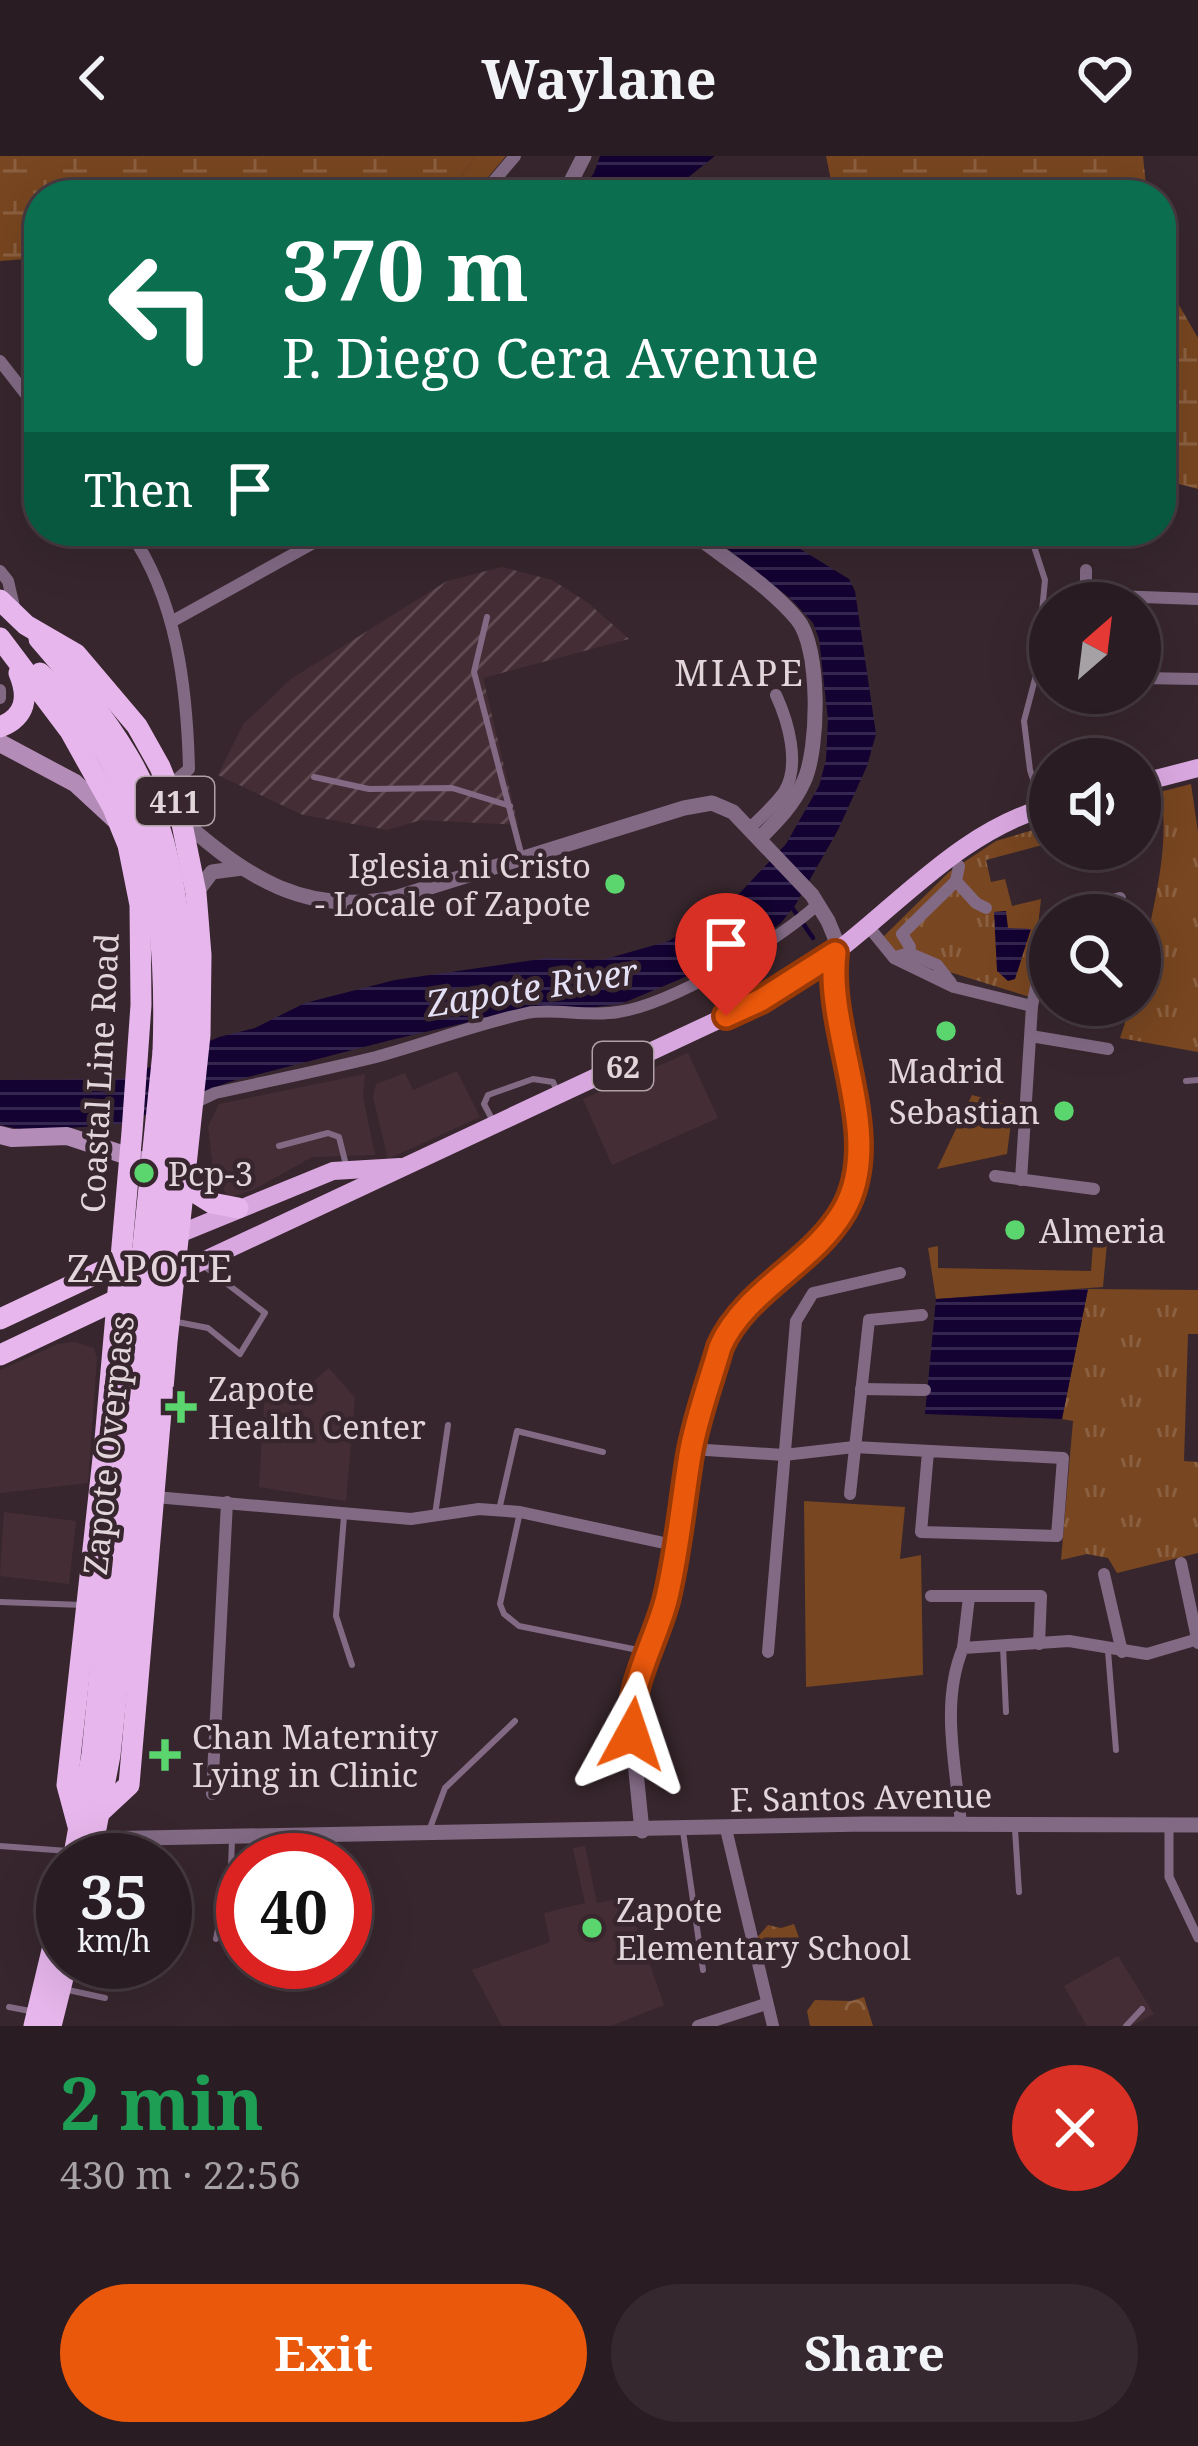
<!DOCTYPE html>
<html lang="en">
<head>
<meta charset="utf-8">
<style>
  body { margin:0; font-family:"Noto Serif",serif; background:#35292f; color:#f1f3f6; height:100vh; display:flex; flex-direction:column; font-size:45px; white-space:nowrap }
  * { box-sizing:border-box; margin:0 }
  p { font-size:39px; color:#a5a1a5 }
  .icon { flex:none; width:66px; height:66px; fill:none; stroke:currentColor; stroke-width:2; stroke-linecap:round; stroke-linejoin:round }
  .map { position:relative; height:1870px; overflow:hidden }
  .side { display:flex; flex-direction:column; background:#291c22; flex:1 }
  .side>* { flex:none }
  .guide { position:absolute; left:24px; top:24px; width:1152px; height:366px; border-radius:48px; box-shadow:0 12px 48px #0002,0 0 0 3px #453a40; background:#0b6e4f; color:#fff; overflow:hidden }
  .needle { width:78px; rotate:28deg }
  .fabs { position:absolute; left:1029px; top:426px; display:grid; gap:24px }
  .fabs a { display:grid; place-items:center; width:132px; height:132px; border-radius:50%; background:#291c22; box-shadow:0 12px 48px #0002,0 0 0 3px #453a40; font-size:60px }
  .speed { position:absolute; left:36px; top:1677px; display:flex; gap:24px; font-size:60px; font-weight:700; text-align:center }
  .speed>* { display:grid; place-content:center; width:156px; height:156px; border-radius:50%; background:#291c22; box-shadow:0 12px 48px #0002,0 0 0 3px #453a40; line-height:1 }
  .speed small { font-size:30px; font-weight:400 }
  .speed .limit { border:18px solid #d22; background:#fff; color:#111 }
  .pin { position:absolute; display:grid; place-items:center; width:102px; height:102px; color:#fff; margin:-123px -51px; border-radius:50% 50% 50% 0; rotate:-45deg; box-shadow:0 0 12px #0007 }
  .pin .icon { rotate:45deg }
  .me { position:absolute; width:132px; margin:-66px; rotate:5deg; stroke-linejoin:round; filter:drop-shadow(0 0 9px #0008) }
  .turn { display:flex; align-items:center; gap:42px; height:252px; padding:0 60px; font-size:54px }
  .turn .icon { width:156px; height:156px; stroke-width:2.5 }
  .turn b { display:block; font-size:84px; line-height:102px }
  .then { display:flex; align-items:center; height:114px; padding:0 60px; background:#0003; gap:24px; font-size:45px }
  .round { display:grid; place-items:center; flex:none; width:126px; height:126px; border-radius:63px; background:#35292f }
  .overview { display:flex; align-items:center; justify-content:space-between; height:204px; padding:0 60px }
  h1 { font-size:72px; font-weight:700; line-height:90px; color:#1e9e55 }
  .button { display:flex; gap:24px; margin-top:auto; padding:24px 60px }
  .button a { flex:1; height:138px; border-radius:72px; background:#ea580c; color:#fff; font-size:48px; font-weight:700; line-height:138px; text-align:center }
  .button a+a { background:#35292f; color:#f1f3f6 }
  header { display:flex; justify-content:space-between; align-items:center; height:156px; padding:0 60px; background:#291c22; font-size:54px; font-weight:700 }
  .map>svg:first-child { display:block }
</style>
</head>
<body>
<header><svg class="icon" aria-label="back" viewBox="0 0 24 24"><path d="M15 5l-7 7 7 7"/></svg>Waylane<svg class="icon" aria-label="heart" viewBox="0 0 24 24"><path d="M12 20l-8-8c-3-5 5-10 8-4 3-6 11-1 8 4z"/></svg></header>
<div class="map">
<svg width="1198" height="1870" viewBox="0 0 1198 1870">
  <defs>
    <pattern id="industrial-furrows" width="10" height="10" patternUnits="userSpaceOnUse" patternTransform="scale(3)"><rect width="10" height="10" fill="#452d36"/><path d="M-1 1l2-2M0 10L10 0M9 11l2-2" fill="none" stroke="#604b52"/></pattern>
    <pattern id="grass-tufts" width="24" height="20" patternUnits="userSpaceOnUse" patternTransform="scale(3)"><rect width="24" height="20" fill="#784620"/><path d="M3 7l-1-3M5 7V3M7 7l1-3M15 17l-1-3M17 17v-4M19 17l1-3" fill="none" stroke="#8b6040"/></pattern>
    <pattern id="forest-crowns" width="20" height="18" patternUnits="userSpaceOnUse" patternTransform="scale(3)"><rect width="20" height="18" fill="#784620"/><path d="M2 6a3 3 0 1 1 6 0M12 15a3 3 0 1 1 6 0" fill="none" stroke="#8b6040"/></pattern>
    <pattern id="wetland-marsh" width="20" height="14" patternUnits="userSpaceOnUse" patternTransform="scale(3)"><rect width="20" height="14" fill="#784620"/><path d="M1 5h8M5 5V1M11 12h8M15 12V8" fill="none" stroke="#8b6040"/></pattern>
    <pattern id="water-rules" width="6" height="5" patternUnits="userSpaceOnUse" patternTransform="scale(3)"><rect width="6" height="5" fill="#130232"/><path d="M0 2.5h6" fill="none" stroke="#35264f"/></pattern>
  </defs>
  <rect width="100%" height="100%" fill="#37262d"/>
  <g fill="#452d36">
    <polygon points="688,897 718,962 612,1009 583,943"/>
    <polygon points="457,915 480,961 388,1003 373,941 376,928 405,917 413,934"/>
    <polygon points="365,918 363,941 375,999 312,1001 255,1033 228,1042 213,1013 208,971 219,948"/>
    <polygon points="75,1186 94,1192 97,1202 88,1327 0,1337 0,1214 58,1188"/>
    <polygon points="329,1212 355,1242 346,1345 259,1331 265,1232 292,1244"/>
    <polygon points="4,1356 76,1365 69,1428 0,1420"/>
    <polygon points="585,1690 597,1747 626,1741 664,1849 611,1870 502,1870 472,1814 550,1786 544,1757 585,1747 573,1692"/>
    <polygon points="1118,1800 1154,1858 1131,1870 1087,1870 1064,1830"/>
  </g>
  <polygon fill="url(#industrial-furrows)" points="502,411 552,424 587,446 629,483 483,522 518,669 421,664 387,674 303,659 218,619 243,569 291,523 447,425"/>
  <g fill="url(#grass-tufts)">
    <polygon points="476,0 506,0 473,39 448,39"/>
    <path d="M1191,628L1198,676V896L1120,882L1131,849H1140C1140,783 1168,722 1163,655L1140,664V641Z"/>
    <polygon points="1050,669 1050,687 986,704 991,726 1005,723 1012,750 1041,743 1030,841 888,797 880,784 949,716 996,685"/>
    <polygon points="1088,1133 1198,1134 1198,1178 1188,1178 1184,1305 1198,1306 1198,1397 1117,1417 1108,1402 1087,1398 1061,1404 1073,1265 1062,1263"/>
  </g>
  <g fill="url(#forest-crowns)">
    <polygon points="794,1768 801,1787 762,1800 755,1784 768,1769 781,1772"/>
    <polygon points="864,1841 873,1870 810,1870 807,1855 815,1844 851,1845"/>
  </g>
  <g fill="url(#wetland-marsh)">
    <polygon points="0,0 476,0 448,39 39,39 39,102 0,105"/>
    <polygon points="826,0 1143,0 1147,39 834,39"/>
    <polygon points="1161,98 1172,137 1198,182 1198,333 1161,323"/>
  </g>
  <g fill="#784620">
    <polygon points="972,939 1013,950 1007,998 937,1013"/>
    <polygon points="1107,1087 1103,1131 936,1143 928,1092 938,1090 938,1112 1091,1115 1093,1088"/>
    <polygon points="804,1345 905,1351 900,1403 921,1399 923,1519 806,1531"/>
  </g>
  <g fill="url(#water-rules)">
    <polygon points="600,0 715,0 666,39 577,39 594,17"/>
    <polygon points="705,375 771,375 849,423 855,435 876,578 867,610 838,674 796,748 781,767 735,800 621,848 473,865 391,884 229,926 121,968 29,975 0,969 0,924 123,923 219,881 255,872 305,847 395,824 548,802 602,804 669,785 736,741 786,688 819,630 826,604 828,563 819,483 813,467 791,443"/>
    <polygon points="1006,755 1008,772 1031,773 1015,823 1008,825 997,815 994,756"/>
    <polygon points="1088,1133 1062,1263 925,1258 936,1143"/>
  </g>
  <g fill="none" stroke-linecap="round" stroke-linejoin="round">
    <polyline stroke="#130232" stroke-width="4.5" points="789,747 813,782"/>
    <g stroke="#826a85" stroke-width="6">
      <polyline points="1029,375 1045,424 1036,519 1024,565 1030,614 1041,648"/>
      <polyline points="487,461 474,516 522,701"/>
      <polyline points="314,621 369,633 452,632 510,650"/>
      <polyline points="1186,925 1198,924"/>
      <polyline points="493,965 484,948 488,939 533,923 553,926 557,935"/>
      <polyline points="279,990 328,977 339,981 346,1009"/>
      <polyline points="172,1165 208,1172 240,1198 265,1157 204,1110"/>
      <polyline points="499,1354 517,1275 603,1296"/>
      <polyline points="520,1356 500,1448 504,1458 519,1470 643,1495"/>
      <polyline points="435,1359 448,1269"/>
      <polyline points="344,1360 336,1460 352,1509"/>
      <polyline points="0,1446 83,1449"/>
      <polyline points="1003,1490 1006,1556"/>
      <polyline points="1108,1495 1116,1594"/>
      <polyline points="430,1672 445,1632 515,1565"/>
      <polyline points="1015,1673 1019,1736"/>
      <polyline points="683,1675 703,1814"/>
      <polyline points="0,1690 68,1695"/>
      <polyline points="216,1783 224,1743 230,1736 232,1684"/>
      <polyline points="68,1834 105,1842"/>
      <polyline points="9,1851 35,1856"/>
      <polyline points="1126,1870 1142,1853"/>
    </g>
    <polyline stroke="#826a85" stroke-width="9" points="1169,1669 1169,1721 1198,1782"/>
    <g stroke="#826a85" stroke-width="12">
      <polyline points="482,39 515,0"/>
      <polyline points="0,205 39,255"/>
      <path d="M129,375C177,443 187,532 189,613L169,630"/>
      <polyline points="1086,414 1086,446"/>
      <polyline points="0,415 8,425 15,455"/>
      <polyline points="1086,439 1198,443"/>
      <polyline points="171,466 335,375"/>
      <polyline points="1140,522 1198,523"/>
      <polyline points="0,534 0,542"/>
      <path d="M750,672C761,661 775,649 784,636C801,609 788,565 776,539"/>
      <polyline points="959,710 956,725 976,747 986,752"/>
      <polyline points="1057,759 1120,742"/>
      <polyline points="868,770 894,802 954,831 1032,850"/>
      <polyline points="909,797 937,809 951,827"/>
      <polyline points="896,801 909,797 910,791 902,778 956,725"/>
      <polyline points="1031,880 1108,893"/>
      <path d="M194,947L215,937C269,925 323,914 376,901C427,887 476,868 527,857C552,852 589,861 618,856C670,849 780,784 818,748"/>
      <polyline points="995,1020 1094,1033"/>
      <polyline points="1021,1024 1032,850 1050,765"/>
      <polyline points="861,1233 925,1234"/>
      <polyline points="691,1293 784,1299 854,1291 1063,1302 1057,1380 921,1376 928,1296"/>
      <polyline points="850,1338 869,1164 922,1159"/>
      <polyline points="155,1341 411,1363 479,1353 520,1356 678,1390"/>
      <polyline points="1181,1407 1198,1487"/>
      <polyline points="1104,1418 1122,1496"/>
      <polyline points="931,1440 1041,1440 1039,1488"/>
      <polyline points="963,1492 969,1441"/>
      <polyline points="768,1496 796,1165 813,1137 900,1117"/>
      <polyline points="212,1638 227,1346"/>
      <path d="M961,1668C956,1611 940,1547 963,1492L1069,1485L1147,1498L1198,1483"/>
      <polyline points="726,1673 773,1870"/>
      <polyline points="698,1870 766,1848"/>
    </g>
    <g stroke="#826a85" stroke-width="15">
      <polyline points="564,39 584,0"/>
      <path d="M690,375C725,403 769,429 797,463C821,491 819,593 804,625C794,648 777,665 759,683"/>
      <path d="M181,663C246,722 307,761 398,741L684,652L712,647L733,656L812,739L828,765L835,782L833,841L858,964L857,1002L853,1032L835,1067L742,1158L720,1191L691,1293L678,1390L665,1447L636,1520L630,1557L642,1675"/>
      <polyline points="196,737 212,716 242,712"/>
      <polyline points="94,1683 866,1668 1198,1669"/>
    </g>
    <g stroke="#b38cb7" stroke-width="18">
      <polyline points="0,587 75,627 114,663"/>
      <polyline points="0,979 12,982 67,980 140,1004"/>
    </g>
    <g stroke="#d9a7df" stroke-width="18">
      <polyline points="1140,627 1198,612"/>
      <polyline points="179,1078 333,1015 400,1011"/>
      <path d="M175,1118L761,844C787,827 816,812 841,792C907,740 966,673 1050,650"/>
    </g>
    <g stroke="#e7b6ec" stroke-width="21">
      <polyline points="0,444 26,469 76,498 137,570 160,611 181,663 196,737 201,799 200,879 167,1186 129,1629 100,1656"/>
      <polyline points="0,482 70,575 113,652 128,689 140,749 141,849 132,976 105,1284 67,1629 78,1670"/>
      <path d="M39,483C71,520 103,558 128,600C179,686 184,789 183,886"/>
      <path d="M40,517C152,618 168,754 163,896"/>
      <path d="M0,571C26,561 29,541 19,517"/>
      <polyline points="185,1030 212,1047 238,1052"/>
      <polyline points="0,1163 130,1102"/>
      <polyline points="0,1199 125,1140"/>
      <polyline points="73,1704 92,1598 116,1353"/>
      <polyline points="90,1704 110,1599 135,1358"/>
      <polyline points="34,1870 63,1748"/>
      <polyline points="51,1870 67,1806"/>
    </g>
    <g stroke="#e7b6ec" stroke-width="21">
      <polyline points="116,1353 163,896"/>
      <polyline points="135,1358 183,886"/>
    </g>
  </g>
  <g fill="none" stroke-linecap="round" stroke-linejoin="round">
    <defs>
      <path id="route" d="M632,1578C628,1528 653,1492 666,1445C678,1397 682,1348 690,1299C696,1263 710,1226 720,1191C745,1134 814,1107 844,1054C886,980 825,877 835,797L761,844L726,860"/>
    </defs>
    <use href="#route" stroke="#983908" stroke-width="30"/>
    <use href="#route" stroke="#ea580c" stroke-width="21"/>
  </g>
  <g fill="#5bd56e" stroke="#37262d" stroke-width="4.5">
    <circle cx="615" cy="728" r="12"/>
    <circle cx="946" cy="875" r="12"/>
    <circle cx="1064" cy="955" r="12"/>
    <circle cx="144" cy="1017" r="12"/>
    <circle cx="1015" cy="1074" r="12"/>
    <path d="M175 1233h12v12h12v12h-12v12h-12v-12h-12v-12h12z"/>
    <path d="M159 1581h12v12h12v12h-12v12h-12v-12h-12v-12h12z"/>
    <circle cx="592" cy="1772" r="12"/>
  </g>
  <g text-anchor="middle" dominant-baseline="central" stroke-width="9" stroke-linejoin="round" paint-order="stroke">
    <g fill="#37262d" stroke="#afa1a6" stroke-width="3">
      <rect x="136" y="621" width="78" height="48" rx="9"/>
      <rect x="593" y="886" width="60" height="48" rx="9"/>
    </g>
    <g font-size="30" font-weight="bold" fill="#e2d6da">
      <text x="175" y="645">411</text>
      <text x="623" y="910">62</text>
    </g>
    <g font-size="33" fill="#e2d6da" stroke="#37262d" text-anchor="start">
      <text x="591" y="709" text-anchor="end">Iglesia ni Cristo<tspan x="591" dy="38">- Locale of Zapote</tspan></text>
      <text x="946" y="914" text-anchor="middle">Madrid</text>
      <text x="1040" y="955" text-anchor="end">Sebastian</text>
      <text x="168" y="1017">Pcp-3</text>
      <text x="1039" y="1074">Almeria</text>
      <text x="208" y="1232">Zapote<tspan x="208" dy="38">Health Center</tspan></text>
      <text x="192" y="1580">Chan Maternity<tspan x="192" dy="38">Lying in Clinic</tspan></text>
      <text x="616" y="1753">Zapote<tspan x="616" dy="38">Elementary School</tspan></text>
    </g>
    <g font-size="33" fill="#e2d6da" stroke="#37262d">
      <text transform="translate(99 917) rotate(-87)">Coastal Line Road</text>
      <text transform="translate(108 1289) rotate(-84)">Zapote Overpass</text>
      <text transform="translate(861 1641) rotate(-1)">F. Santos Avenue</text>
    </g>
    <g font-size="36" letter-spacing="3" fill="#e2d6da" stroke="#37262d">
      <text x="740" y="516">MIAPE</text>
    </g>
    <g font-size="36" font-style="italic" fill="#e4e1f6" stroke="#37262d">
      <text transform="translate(532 831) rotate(-9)">Zapote River</text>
    </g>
    <g font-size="39" letter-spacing="3" fill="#e2d6da" stroke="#37262d">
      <text x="151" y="1110">ZAPOTE</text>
    </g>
  </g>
</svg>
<div class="fabs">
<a><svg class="needle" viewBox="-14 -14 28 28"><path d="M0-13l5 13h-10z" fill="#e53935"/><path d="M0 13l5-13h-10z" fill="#a5a1a5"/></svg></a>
<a><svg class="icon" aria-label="sound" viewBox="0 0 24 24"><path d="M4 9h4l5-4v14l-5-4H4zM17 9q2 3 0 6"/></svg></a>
<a><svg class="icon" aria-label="search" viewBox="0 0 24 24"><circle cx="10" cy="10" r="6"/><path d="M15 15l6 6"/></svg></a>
</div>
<div class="speed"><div>35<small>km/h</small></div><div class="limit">40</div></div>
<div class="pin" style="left:726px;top:860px;background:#d93025"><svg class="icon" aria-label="arrive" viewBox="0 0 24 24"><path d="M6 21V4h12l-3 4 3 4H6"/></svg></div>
<svg class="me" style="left:632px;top:1578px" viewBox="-20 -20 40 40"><path d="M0-17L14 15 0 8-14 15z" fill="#ea580c" stroke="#fff" stroke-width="4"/></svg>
<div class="guide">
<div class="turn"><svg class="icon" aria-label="left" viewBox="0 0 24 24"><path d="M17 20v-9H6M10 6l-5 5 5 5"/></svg><div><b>370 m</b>P. Diego Cera Avenue</div></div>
<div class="then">Then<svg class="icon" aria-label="arrive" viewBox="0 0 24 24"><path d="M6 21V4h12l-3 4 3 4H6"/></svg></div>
</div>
</div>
<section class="side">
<div class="overview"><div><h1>2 min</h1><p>430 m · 22:56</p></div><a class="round" style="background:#d93025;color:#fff"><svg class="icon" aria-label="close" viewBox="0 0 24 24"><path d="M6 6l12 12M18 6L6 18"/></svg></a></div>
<div class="button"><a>Exit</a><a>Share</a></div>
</section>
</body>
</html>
